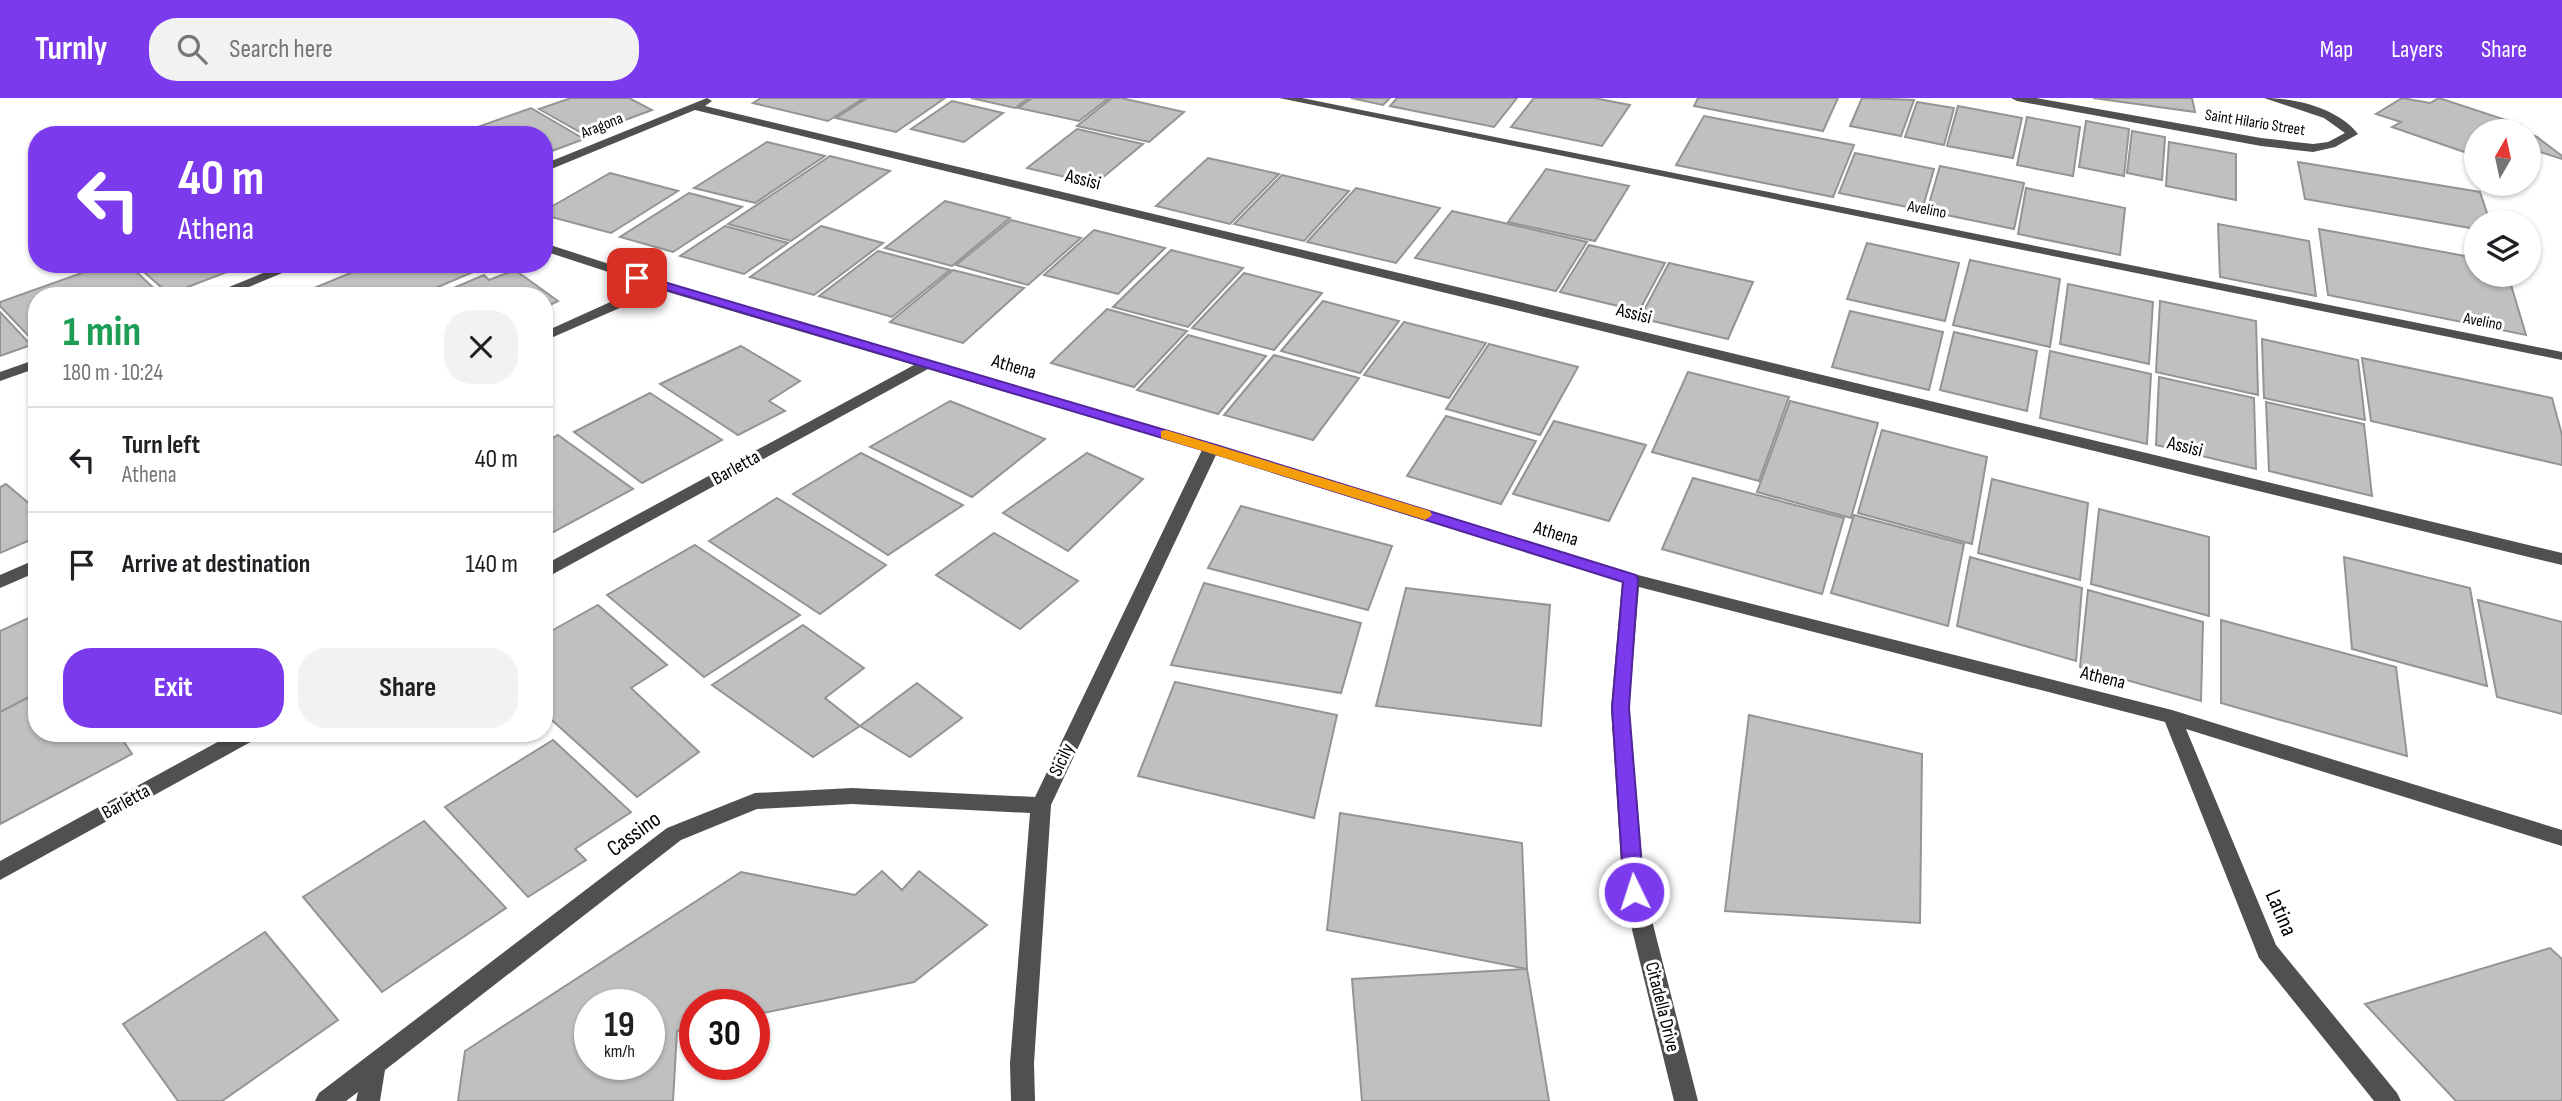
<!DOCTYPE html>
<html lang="en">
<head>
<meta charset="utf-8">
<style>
  body { margin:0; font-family:"Sofia Sans Condensed",sans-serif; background:#f2f2f2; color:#202124; height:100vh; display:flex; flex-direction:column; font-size:26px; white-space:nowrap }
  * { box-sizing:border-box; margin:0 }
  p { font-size:23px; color:#757577 }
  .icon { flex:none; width:38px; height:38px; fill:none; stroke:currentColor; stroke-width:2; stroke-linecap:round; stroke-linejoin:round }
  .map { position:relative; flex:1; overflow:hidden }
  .details { position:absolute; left:28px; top:189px; width:525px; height:455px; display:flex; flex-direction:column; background:#fff; border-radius:28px; box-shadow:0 2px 5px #0004 }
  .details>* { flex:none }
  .hud { position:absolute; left:28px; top:28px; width:525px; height:147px; border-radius:28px; box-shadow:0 2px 5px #0004; background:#7c3aed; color:#fff; overflow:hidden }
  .needle { width:46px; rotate:9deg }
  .fabs { position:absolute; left:2464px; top:21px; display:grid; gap:14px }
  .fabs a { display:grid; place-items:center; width:77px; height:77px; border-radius:50%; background:#fff; box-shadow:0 2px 5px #0004; font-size:35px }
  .speed { position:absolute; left:574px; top:891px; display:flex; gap:14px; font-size:35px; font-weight:700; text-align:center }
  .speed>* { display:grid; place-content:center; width:91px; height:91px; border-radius:50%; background:#fff; box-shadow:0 2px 5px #0004; line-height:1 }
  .speed small { font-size:18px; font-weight:400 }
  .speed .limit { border:10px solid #d22; background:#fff; color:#111 }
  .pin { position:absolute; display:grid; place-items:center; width:60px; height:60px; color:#fff; margin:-30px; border-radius:14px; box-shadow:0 4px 10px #0006 }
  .me { position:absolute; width:77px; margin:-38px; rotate:356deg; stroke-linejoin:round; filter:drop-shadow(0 0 5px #0008) }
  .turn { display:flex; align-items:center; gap:24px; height:147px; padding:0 35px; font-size:32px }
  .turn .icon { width:91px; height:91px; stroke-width:2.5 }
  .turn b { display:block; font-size:49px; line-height:60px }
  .round { display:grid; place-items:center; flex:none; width:74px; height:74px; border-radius:28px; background:#f2f2f2 }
  .head { display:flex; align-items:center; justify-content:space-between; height:119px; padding:0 35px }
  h1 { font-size:42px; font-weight:700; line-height:52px; color:#1e9e55 }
  .button { display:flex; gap:14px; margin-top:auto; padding:14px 35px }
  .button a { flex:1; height:80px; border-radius:28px; background:#7c3aed; color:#fff; font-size:28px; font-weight:700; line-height:80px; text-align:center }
  .button a+a { background:#f2f2f2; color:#202124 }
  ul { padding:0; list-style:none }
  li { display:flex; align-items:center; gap:21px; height:105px; padding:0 35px; border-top:2px solid #e0e0e0 }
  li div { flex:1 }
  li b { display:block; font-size:26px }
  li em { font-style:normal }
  header { display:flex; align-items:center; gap:42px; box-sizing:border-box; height:98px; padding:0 35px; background:#7c3aed; color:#fff }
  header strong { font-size:33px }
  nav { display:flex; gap:38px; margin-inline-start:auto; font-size:24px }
  .search { width:490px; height:63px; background:#f2f2f2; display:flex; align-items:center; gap:18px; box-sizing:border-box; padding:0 24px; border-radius:28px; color:#757577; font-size:26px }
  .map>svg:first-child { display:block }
</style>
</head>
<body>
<header>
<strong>Turnly</strong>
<div class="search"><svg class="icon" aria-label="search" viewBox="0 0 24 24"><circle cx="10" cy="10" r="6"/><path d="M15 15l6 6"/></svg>Search here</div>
<nav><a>Map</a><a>Layers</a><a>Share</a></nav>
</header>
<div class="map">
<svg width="2562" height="1003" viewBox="0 0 2562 1003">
  <rect width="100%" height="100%" fill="#fff"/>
  <g fill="#c0c0c0" stroke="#949494" stroke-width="2" fill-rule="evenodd">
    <polygon points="571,0 629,0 652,12 585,37 539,11"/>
    <polygon points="761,0 864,0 828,23 753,5"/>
    <polygon points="867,0 945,0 896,34 836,20"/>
    <polygon points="971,0 1029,0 1015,10"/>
    <polygon points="1032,0 1109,0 1079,23 1018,10"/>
    <polygon points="1112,0 1121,0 1184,14 1149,44 1077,28"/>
    <polygon points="1351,0 1390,0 1383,7"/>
    <polygon points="1397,0 1517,0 1494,29 1390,8"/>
    <polygon points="1534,0 1594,0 1630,7 1602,48 1511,29"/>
    <polygon points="1698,0 1838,0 1823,33 1694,8"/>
    <polygon points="1862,0 1914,2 1901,38 1850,28"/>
    <polygon points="2093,0 2192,0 2195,14"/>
    <polygon points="2402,0 2430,5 2439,0 2521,27 2514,32 2519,33 2476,33 2476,58 2392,29 2401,24 2376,16"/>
    <polygon points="952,3 1003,15 964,44 911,31"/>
    <polygon points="1917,4 1954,10 1944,47 1905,39"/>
    <polygon points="1958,8 2022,20 2013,60 1947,48"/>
    <polygon points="531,10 584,41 544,56 544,37 458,36"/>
    <polygon points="1704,18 1854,47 1833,99 1676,67"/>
    <polygon points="2027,19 2080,29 2073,78 2017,67"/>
    <polygon points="2086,23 2129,31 2124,78 2079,69"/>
    <polygon points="1077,31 1143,46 1095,86 1027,70"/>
    <polygon points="2132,33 2165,39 2162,82 2127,75"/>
    <polygon points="2529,36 2537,39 2562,58 2562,61 2540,54 2529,62"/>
    <polygon points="767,44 825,58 755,105 694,90"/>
    <polygon points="2169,44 2236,56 2236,102 2166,88"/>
    <polygon points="1855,55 1934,71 1922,112 1839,95"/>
    <polygon points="830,58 890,73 791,143 728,126"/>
    <polygon points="1208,60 1279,76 1230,126 1156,108"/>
    <polygon points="2298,64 2480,94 2490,124 2476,124 2476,131 2305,101"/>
    <polygon points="1940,68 2024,85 2014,131 1927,113"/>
    <polygon points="1546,71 1629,88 1595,143 1508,124"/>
    <polygon points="610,75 678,93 611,135 544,117 544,113"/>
    <polygon points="1282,77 1349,93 1304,143 1234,126"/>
    <polygon points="1356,90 1440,110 1396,165 1307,144"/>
    <polygon points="2026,90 2125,110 2120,157 2018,136"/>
    <polygon points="689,95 742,109 673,154 620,139"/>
    <polygon points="945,103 1010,120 952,168 885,150"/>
    <polygon points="1452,113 1587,144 1556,193 1415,160"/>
    <polygon points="1011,122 1081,140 1028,187 956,167"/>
    <polygon points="2218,126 2309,143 2316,198 2220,179"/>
    <polygon points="725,128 788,145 744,176 680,158"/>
    <polygon points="821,128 883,145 814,197 750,179"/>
    <polygon points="2319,131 2476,160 2476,177 2508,177 2526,237 2328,197"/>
    <polygon points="1094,132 1165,150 1118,196 1044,177"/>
    <polygon points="1867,145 1959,165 1945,223 1847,201"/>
    <polygon points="1589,147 1665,165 1639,213 1560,194"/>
    <polygon points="1171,152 1243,170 1188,229 1113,209"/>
    <polygon points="878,153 950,172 892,219 819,198"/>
    <polygon points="1970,162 2060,181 2050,249 1953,227"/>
    <polygon points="1669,165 1753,184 1728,241 1640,220"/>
    <polygon points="107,166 128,166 162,198 37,198 37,247 0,208 0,204"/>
    <polygon points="135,166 248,166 169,196"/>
    <polygon points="372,166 473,166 480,171 417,198 295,198"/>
    <polygon points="515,172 558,203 544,210 544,198 435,198 484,177 489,182"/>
    <polygon points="953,172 1024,190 963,245 890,224"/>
    <polygon points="1244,175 1322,195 1274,252 1192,230"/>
    <polygon points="2068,186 2153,204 2149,266 2060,246"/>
    <polygon points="1323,203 1399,223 1360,275 1281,253"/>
    <polygon points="2160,203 2256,223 2258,297 2156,274"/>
    <polygon points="1107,211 1187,233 1134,289 1051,265"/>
    <polygon points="1850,213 1943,234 1929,292 1832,269"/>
    <polygon points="0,214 31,247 0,258"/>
    <polygon points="1404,224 1486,245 1449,300 1364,277"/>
    <polygon points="1954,234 2037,253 2027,313 1940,292"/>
    <polygon points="1188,237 1266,258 1218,316 1137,292"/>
    <polygon points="2262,241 2358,262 2365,322 2264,300"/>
    <polygon points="1489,246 1578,269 1540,337 1446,311"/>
    <polygon points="741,248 800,283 769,303 785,313 738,337 660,286"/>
    <polygon points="2050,253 2151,276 2147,346 2040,320"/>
    <polygon points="1274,257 1359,280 1313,342 1224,317"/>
    <polygon points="2362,260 2552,300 2562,337 2562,367 2371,323"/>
    <polygon points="1688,274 1789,299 1759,383 1652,354"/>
    <polygon points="2159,279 2254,300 2256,371 2156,347"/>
    <polygon points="650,295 722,342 642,385 574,334"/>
    <polygon points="950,303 1045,341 972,399 870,349"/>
    <polygon points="1790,303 1878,325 1851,420 1757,394"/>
    <polygon points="2266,304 2364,326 2372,398 2269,373"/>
    <polygon points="1446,318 1536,343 1501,406 1407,378"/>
    <polygon points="1554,323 1646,347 1609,423 1513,396"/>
    <polygon points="1882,332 1987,359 1972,446 1858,415"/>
    <polygon points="558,337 633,391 546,438 544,345"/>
    <polygon points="861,355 963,407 888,457 793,396"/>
    <polygon points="1087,355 1143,381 1068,453 1003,415"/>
    <polygon points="1693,380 1844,420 1822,496 1662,451"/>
    <polygon points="1992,381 2088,405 2080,482 1978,455"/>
    <polygon points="6,386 37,412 37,439 0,455 0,389"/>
    <polygon points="777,400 886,467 820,516 709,443"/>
    <polygon points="1241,408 1392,448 1368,512 1208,470"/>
    <polygon points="2099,411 2209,439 2209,518 2091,486"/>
    <polygon points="1854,417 1964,446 1948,528 1831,495"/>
    <polygon points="994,435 1078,483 1020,531 936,477"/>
    <polygon points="695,447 800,517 704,579 607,497"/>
    <polygon points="1970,459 2082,490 2076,563 1957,528"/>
    <polygon points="2344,459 2470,490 2487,588 2352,551"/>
    <polygon points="1204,485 1361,525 1341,595 1171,567"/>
    <polygon points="1406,490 1550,507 1541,628 1376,608"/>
    <polygon points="2088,492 2203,524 2201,603 2080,569"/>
    <polygon points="2478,502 2562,524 2562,616 2497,599"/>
    <polygon points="598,507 667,567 631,590 699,654 637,699 544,615 544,537"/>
    <polygon points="33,518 37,523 37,595 0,614 0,533"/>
    <polygon points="2221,522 2396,569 2407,658 2221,605"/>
    <polygon points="803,527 864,570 825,600 860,628 813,659 712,587"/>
    <polygon points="1175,584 1337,617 1314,720 1138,678"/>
    <polygon points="917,585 962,620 910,659 860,628"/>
    <polygon points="37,595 37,635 118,635 132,656 0,726 0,614"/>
    <polygon points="1749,617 1922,656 1920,825 1725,813"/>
    <polygon points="553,642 631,714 575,751 586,762 528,799 445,709"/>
    <polygon points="1340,715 1522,745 1527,871 1327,832"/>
    <polygon points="424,723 506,810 382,894 303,799"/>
    <path d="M882,773L902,792L919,773L987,827L914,884L754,917V906H695V929L677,933L673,1003H458L465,953L741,774L855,797ZM590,906H649V966H590Z"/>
    <polygon points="265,834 338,922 222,1003 178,1003 123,926"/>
    <polygon points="2550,850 2562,861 2562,1003 2456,1003 2365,906"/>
    <polygon points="1527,871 1549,1003 1362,1003 1352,881"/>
  </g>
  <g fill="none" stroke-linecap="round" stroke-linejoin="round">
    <g fill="#505050" fill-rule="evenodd">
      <polygon points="707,0 712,3 705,8 2562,455 2562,467 695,12 544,74 544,66"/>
      <polygon points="1279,0 1302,0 2562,254 2562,262"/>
      <path d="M2011,0H2036L2261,40L2313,46L2328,44L2345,35L2324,20L2264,0C2295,0 2338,10 2358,36L2335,49L2313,54L2261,48L2017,3Z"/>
      <polygon points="544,145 665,184 1217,347 1634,476 2172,612 2562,732 2562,748 2186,631 2276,847 2397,995 2401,1003 2374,1003 2259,860 2165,624 1639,489 1629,610 1645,795 1698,1003 1674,1003 1623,795 1611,610 1622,484 1216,357 1051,707 1034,965 1035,1003 1011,1003 1010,965 1030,715 852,706 757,711 681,742 385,972 380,1003 356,1003 358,994 346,1003 315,1003 319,995 667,730 755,695 852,690 1035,699 1202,352 928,271 544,481 544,467 914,267 661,192 544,243 544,234 648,187 544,153"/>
      <polygon points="285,166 304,166 227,198 207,198"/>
      <polygon points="37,261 37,270 0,283 0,274"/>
      <polygon points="37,461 37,474 0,490 0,477"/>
      <polygon points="234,635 260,635 258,640 0,782 0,763"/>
    </g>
  </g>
  <polygon fill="#7c3aed" stroke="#51269a" stroke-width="2" points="637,176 1216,347 1636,477 1638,481 1629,610 1644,794 1641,800 1627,800 1624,794 1612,610 1623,484 1206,353 633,182 633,177"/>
  <polygon fill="#f59e0b" points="1166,332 1430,413 1432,417 1425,422 1419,420 1161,340 1161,333"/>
  <g text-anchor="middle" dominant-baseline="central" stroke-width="6" stroke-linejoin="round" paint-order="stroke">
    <g font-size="16" fill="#000" stroke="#fff">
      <text transform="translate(2255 25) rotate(9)">Saint Hilario Street</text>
      <text transform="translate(602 28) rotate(-22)">Aragona</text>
      <text transform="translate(1927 112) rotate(11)">Avelino</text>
      <text transform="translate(2483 224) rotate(11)">Avelino</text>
    </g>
    <g font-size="19" fill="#000" stroke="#fff">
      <text transform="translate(1083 82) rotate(14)">Assisi</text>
      <text transform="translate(1634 216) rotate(14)">Assisi</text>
      <text transform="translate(1014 269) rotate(17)">Athena</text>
      <text transform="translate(2185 349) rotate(14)">Assisi</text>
      <text transform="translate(736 370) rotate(-29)">Barletta</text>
      <text transform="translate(1556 436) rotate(17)">Athena</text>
      <text transform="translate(2103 580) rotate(14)">Athena</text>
      <text transform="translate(1062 662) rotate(-65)">Sicily</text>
      <text transform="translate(126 704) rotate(-29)">Barletta</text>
      <text transform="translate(1662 909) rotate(76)">Citadella Drive</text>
    </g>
    <g font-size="23" fill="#000" stroke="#fff">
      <text transform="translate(634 736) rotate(-36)">Cassino</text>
      <text transform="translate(2281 815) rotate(67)">Latina</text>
    </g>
  </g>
</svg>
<div class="fabs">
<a><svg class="needle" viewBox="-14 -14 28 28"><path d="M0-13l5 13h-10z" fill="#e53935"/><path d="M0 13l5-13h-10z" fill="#757577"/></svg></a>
<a><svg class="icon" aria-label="layers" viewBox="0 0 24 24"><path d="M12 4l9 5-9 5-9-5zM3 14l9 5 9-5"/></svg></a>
</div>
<div class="speed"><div>19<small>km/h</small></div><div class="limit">30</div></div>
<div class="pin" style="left:637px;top:180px;background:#d93025"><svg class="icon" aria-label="arrive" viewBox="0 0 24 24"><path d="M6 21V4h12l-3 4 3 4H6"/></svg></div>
<svg class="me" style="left:1634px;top:794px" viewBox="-20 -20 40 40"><circle r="17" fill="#7c3aed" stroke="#fff" stroke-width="3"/><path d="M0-11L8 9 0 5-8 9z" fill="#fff"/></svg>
<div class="hud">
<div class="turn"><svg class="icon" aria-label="left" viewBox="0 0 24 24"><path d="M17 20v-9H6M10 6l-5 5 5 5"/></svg><div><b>40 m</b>Athena</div></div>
</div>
<section class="details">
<div class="head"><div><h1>1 min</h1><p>180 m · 10:24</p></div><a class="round"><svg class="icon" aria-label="close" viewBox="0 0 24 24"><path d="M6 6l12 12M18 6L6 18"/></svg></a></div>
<ul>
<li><svg class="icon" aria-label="left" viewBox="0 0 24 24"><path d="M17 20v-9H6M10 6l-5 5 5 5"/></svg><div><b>Turn left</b><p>Athena</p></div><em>40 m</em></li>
<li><svg class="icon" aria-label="arrive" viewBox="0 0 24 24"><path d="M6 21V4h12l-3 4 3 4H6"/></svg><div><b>Arrive at destination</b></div><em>140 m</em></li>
</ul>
<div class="button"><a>Exit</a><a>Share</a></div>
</section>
</div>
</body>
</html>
